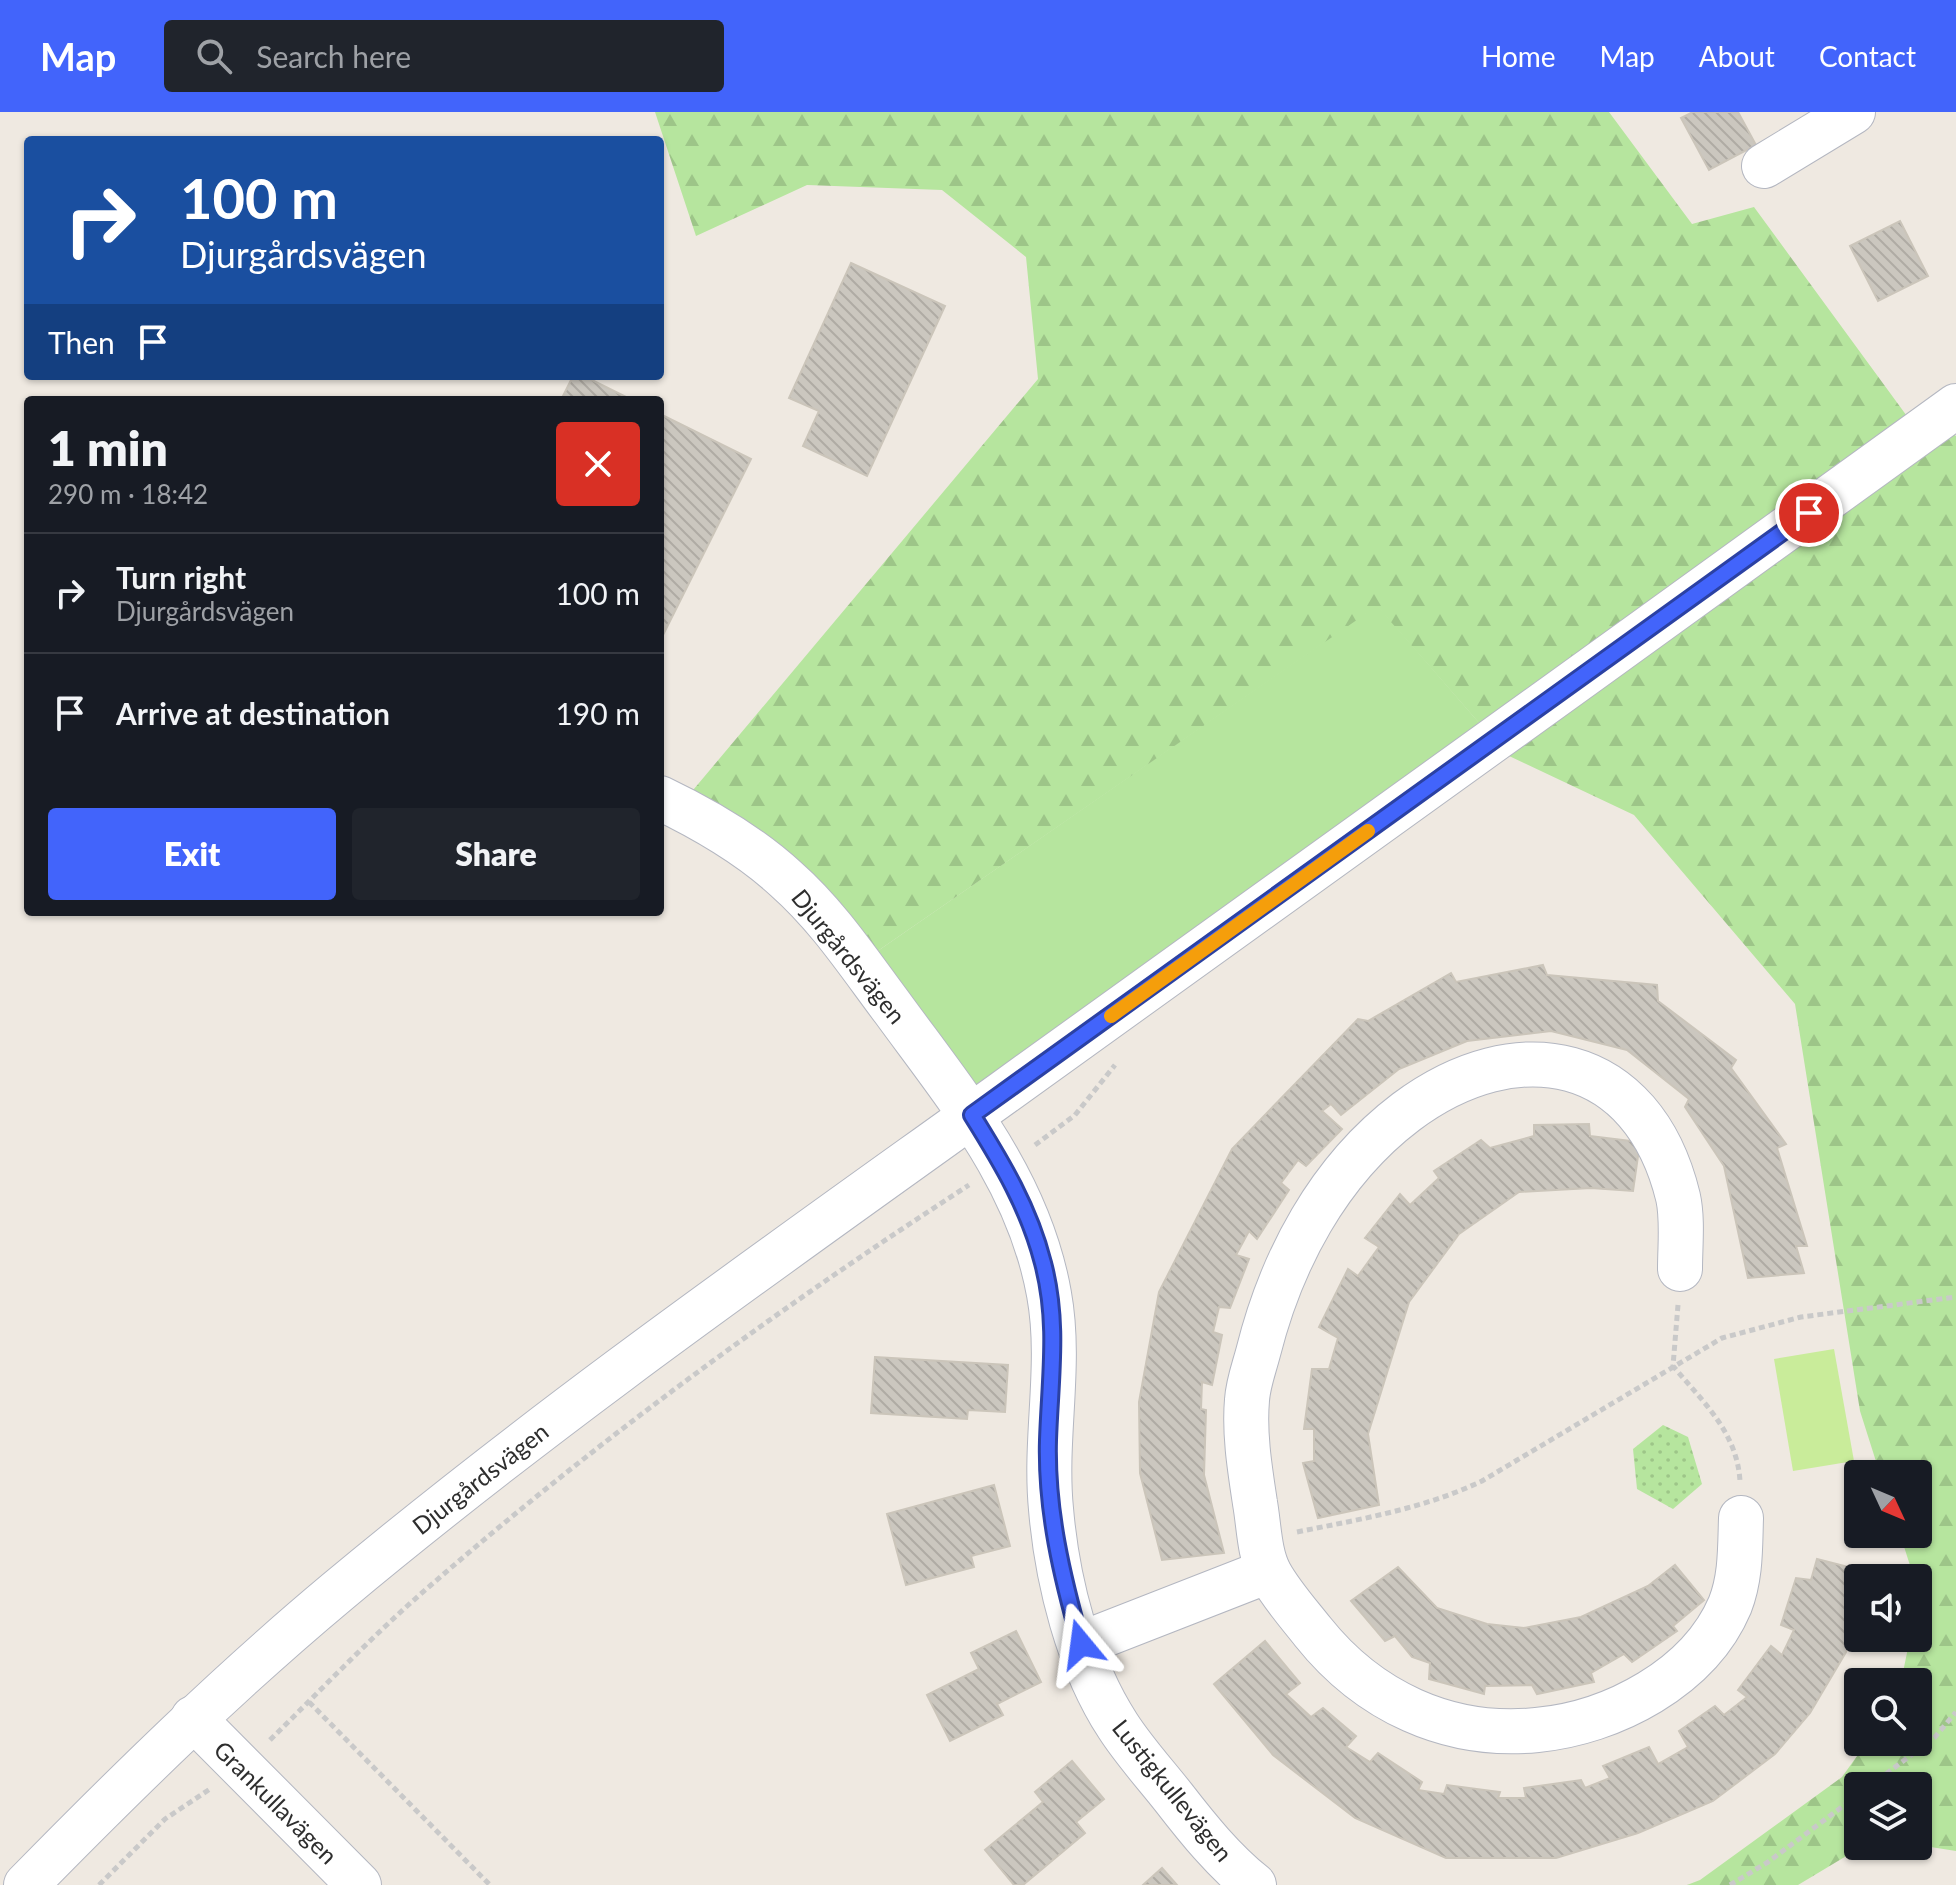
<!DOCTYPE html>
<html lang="en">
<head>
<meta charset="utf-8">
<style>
  body { margin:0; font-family:Lato,sans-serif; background:#20242c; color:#f1f3f6; height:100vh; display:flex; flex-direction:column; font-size:30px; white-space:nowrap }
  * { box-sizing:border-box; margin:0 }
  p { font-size:26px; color:#9ea1a6 }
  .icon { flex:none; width:44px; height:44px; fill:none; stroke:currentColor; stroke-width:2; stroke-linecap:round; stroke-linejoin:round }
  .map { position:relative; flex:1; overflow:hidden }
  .sheet { position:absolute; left:24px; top:284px; width:640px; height:520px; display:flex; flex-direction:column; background:#171b24; border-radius:8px; box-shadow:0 2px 6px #0004 }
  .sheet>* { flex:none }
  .hud { position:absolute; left:24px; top:24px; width:640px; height:244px; border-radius:8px; box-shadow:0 2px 6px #0004; background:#1a4fa0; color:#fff; overflow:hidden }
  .needle { width:52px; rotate:134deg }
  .tools { position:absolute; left:1844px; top:1348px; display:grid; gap:16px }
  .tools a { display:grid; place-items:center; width:88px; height:88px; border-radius:8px; background:#171b24; box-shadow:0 2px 6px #0004; font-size:40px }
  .pin { position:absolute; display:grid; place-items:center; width:68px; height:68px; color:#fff; margin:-34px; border:4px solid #fff; border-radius:50%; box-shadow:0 2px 8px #0007 }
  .me { position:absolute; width:88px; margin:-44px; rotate:344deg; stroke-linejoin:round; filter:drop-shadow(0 0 6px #0008) }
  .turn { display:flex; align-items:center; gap:28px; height:168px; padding:0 24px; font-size:36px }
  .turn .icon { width:104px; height:104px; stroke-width:2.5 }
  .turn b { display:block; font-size:56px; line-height:68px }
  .then { display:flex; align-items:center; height:76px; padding:0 24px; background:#0003; gap:16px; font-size:30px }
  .round { display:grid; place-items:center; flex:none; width:84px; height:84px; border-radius:8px; background:#20242c }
  .headline { display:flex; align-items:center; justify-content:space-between; height:136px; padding:0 24px }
  h1 { font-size:48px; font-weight:800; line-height:60px }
  .button { display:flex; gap:16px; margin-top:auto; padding:16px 24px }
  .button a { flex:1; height:92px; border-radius:8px; background:#4264fb; color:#fff; font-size:32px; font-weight:800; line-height:92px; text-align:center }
  .button a+a { background:#20242c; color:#f1f3f6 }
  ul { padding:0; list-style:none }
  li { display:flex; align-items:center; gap:24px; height:120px; padding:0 24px; border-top:2px solid #363941 }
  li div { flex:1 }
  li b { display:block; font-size:30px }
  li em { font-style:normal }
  header { display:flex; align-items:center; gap:48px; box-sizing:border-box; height:112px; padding:0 40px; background:#4264fb; color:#fff }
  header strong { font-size:38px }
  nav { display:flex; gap:44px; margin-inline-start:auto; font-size:28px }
  .search { width:560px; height:72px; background:#20242c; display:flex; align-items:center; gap:20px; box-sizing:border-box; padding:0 28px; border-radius:8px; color:#9ea1a6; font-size:30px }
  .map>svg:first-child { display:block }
</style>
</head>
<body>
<header>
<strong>Map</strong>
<div class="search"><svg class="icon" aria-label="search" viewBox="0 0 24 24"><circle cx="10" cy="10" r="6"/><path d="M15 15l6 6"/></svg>Search here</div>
<nav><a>Home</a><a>Map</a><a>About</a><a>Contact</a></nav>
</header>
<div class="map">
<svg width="1956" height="1773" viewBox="0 0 1956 1773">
  <defs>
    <pattern id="forest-firs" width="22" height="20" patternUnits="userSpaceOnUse" patternTransform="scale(2)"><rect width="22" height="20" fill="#b6e59e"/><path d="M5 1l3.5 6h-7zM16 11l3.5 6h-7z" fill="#9dc588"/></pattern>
    <pattern id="park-dots" width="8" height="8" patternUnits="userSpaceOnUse" patternTransform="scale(2)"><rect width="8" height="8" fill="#b6e59e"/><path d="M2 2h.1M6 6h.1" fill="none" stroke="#9dc588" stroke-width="1.8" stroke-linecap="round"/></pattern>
    <pattern id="building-back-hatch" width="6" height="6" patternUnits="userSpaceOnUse" patternTransform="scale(2)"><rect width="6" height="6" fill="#cbc7bf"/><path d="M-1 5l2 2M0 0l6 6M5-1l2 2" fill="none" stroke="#afaba4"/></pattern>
  </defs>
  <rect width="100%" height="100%" fill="#efe9e1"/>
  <polygon fill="#b6e59e" points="1377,493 1507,643 970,1001 856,854"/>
  <polygon fill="url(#forest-firs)" points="655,0 1609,0 1692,112 1754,95 1931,337 1952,321 1956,324 1956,1739 1918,1733 1918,1674 1858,1674 1858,1734 1863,1734 1798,1773 1687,1773 1700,1768 1842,1665 1867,1630 1918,1630 1918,1570 1901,1570 1910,1526 1918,1526 1918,1466 1914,1466 1900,1422 1918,1422 1918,1362 1880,1362 1860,1299 1795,892 1634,703 1507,643 1377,494 856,854 678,696 1038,267 1026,145 942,78 807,73 696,124"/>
  <polygon fill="url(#park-dots)" points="1663,1313 1688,1325 1702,1372 1673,1397 1637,1377 1633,1337"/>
  <polygon fill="#c9ec9a" points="1834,1237 1854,1349 1793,1359 1774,1247"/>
  <g fill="url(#building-back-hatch)" stroke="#cbc5ba" stroke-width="2">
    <polygon points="1693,0 1738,0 1756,33 1709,58 1681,6"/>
    <polygon points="1900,109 1928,164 1878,189 1850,134"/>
    <polygon points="851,151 945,194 867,364 803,334 819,299 789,286"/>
    <polygon points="573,264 584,264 632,288 561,288"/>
    <polygon points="660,302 751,347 660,529"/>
    <polygon points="1543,853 1547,863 1657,873 1658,889 1736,948 1731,956 1786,1032 1777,1036 1807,1134 1796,1134 1804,1161 1748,1166 1724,1054 1685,995 1689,987 1627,938 1551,919 1467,929 1399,957 1341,1003 1331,992 1322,999 1342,1017 1306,1054 1298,1048 1281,1071 1289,1078 1257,1127 1249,1119 1236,1143 1249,1147 1230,1196 1219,1195 1213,1220 1222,1223 1212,1273 1202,1270 1201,1297 1206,1298 1204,1363 1224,1441 1162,1448 1140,1361 1139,1290 1159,1180 1232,1037 1358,907 1368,909 1451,861 1456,870"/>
    <polygon points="1589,1012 1590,1024 1640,1030 1633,1079 1591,1076 1519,1080 1459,1122 1409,1190 1368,1322 1379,1393 1318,1406 1303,1351 1314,1349 1314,1317 1304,1317 1312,1257 1329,1257 1338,1226 1319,1215 1348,1157 1358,1164 1379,1135 1365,1126 1400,1082 1410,1093 1439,1066 1434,1059 1481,1028 1490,1036 1534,1024 1534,1013"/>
    <polygon points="875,1245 1008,1253 1005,1300 968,1298 967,1307 871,1301"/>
    <polygon points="994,1373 1010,1434 971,1444 974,1455 906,1473 887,1402"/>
    <polygon points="1817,1447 1864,1459 1863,1466 1858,1466 1858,1488 1846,1540 1810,1601 1775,1642 1713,1689 1638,1721 1556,1746 1446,1746 1355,1706 1273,1643 1214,1572 1265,1529 1300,1571 1286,1582 1311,1605 1323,1596 1356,1624 1346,1635 1370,1650 1378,1641 1422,1670 1418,1678 1444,1682 1447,1673 1500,1680 1498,1686 1526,1686 1524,1676 1581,1668 1585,1676 1610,1666 1603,1654 1649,1635 1658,1652 1688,1635 1679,1619 1715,1594 1724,1603 1747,1585 1738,1578 1771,1534 1782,1543 1794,1518 1781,1513 1796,1466 1811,1468"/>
    <polygon points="1675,1453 1704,1488 1673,1514 1677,1519 1632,1550 1624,1542 1591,1561 1594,1570 1537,1582 1532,1573 1485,1574 1484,1582 1429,1567 1430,1551 1412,1545 1395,1524 1385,1529 1351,1489 1398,1455 1437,1496 1487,1512 1524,1516 1581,1505 1648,1474"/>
    <polygon points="1016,1519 1041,1570 997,1592 1003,1603 950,1629 927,1583 979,1557 971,1541"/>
    <polygon points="1072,1649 1104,1687 1076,1710 1085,1721 1023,1773 1014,1773 985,1738 1043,1690 1035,1680"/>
    <polygon points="1162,1756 1177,1773 1143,1773"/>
  </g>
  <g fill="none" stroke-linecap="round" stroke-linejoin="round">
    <defs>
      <g id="minor">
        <polyline points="1764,54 1853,0"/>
        <path d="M660,686C706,708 749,733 786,767C829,805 860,853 894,898C959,987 1029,1070 1049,1182C1062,1253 1044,1325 1051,1397C1057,1468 1078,1553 1118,1614C1134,1639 1156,1663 1174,1686C1198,1717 1223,1748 1254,1773"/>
        <path d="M1680,1157C1680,1134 1683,1107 1678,1085C1643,941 1517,917 1406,1000C1328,1059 1281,1149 1258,1241C1254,1256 1248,1272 1247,1288C1244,1322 1250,1358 1255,1391C1259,1413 1259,1442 1270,1462C1281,1482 1298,1501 1313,1520C1368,1589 1448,1627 1537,1618C1612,1611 1699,1566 1730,1493C1741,1465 1740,1436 1741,1406"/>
        <polyline points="1081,1532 1268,1459"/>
        <polyline points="193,1606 359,1773"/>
        <path d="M26,1773C126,1671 228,1571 337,1480C550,1302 779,1142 1003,981C1321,752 1639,524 1956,294"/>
      </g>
    </defs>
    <use href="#minor" stroke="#b4b7c1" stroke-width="46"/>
    <g stroke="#c9c9c9" stroke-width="5" stroke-dasharray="6 4" stroke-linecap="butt">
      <polyline points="1035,1033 1075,1003 1115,953"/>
      <path d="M1678,1193L1673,1254C1703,1290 1737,1320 1740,1369"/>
      <path d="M1297,1420C1361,1407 1423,1397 1482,1369L1722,1226L1801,1205L1956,1185"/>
      <polyline points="309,1590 490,1773"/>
      <path d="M270,1628C323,1576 374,1522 431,1473C599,1327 782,1194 969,1073"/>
      <polyline points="1870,1674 1935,1625 1956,1600"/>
      <polyline points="99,1773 165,1707 210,1677"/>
      <polyline points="1730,1773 1768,1750 1858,1683"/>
    </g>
    <use href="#minor" stroke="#fff" stroke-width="44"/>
  </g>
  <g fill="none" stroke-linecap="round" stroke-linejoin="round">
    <defs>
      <path id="route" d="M1081,1532C1062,1465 1046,1398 1048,1328C1050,1267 1059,1211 1043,1151C1029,1096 1002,1051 972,1003L1809,401"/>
    </defs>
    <use href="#route" stroke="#2b41a3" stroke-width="20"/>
    <use href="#route" stroke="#4264fb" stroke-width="14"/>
    <polyline stroke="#f59e0b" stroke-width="14" points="1111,904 1368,719"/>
  </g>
  <g text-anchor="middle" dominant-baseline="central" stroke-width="6" stroke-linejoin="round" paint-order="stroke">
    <g font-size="24" fill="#2e2e2e" stroke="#fff">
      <text transform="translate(849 844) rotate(51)">Djurgårdsvägen</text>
      <text transform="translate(480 1366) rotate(-38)">Djurgårdsvägen</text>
      <text transform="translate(1173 1678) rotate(51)">Lustigkullevägen</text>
      <text transform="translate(276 1690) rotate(45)">Grankullavägen</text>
    </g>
  </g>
</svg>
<div class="tools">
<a><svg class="needle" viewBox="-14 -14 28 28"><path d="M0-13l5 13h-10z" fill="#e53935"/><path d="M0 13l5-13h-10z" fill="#9ea1a6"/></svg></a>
<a><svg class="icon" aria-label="sound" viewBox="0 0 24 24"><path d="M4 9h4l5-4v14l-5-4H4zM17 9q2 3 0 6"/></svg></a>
<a><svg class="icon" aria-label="search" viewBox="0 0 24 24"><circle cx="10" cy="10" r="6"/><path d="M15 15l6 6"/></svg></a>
<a><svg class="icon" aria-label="layers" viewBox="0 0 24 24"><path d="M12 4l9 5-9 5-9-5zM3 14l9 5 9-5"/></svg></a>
</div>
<div class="pin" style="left:1809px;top:401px;background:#d93025"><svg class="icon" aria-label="arrive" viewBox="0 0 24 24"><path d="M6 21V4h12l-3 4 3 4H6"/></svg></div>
<svg class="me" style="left:1081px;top:1532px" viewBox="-20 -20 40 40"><path d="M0-17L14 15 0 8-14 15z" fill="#4264fb" stroke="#fff" stroke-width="4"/></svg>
<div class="hud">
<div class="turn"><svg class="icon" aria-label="right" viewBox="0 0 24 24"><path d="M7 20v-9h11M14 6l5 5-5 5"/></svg><div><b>100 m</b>Djurgårdsvägen</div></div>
<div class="then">Then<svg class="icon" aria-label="arrive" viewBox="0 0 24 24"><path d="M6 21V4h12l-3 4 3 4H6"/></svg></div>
</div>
<section class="sheet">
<div class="headline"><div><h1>1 min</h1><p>290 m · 18:42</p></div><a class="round" style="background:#d93025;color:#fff"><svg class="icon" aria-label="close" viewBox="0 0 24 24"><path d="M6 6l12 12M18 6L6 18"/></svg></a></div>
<ul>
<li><svg class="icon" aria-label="right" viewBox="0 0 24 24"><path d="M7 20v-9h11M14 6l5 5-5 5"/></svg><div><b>Turn right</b><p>Djurgårdsvägen</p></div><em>100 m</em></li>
<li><svg class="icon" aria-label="arrive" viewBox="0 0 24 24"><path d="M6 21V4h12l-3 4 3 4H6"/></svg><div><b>Arrive at destination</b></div><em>190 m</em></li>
</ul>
<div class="button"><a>Exit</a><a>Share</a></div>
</section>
</div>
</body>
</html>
